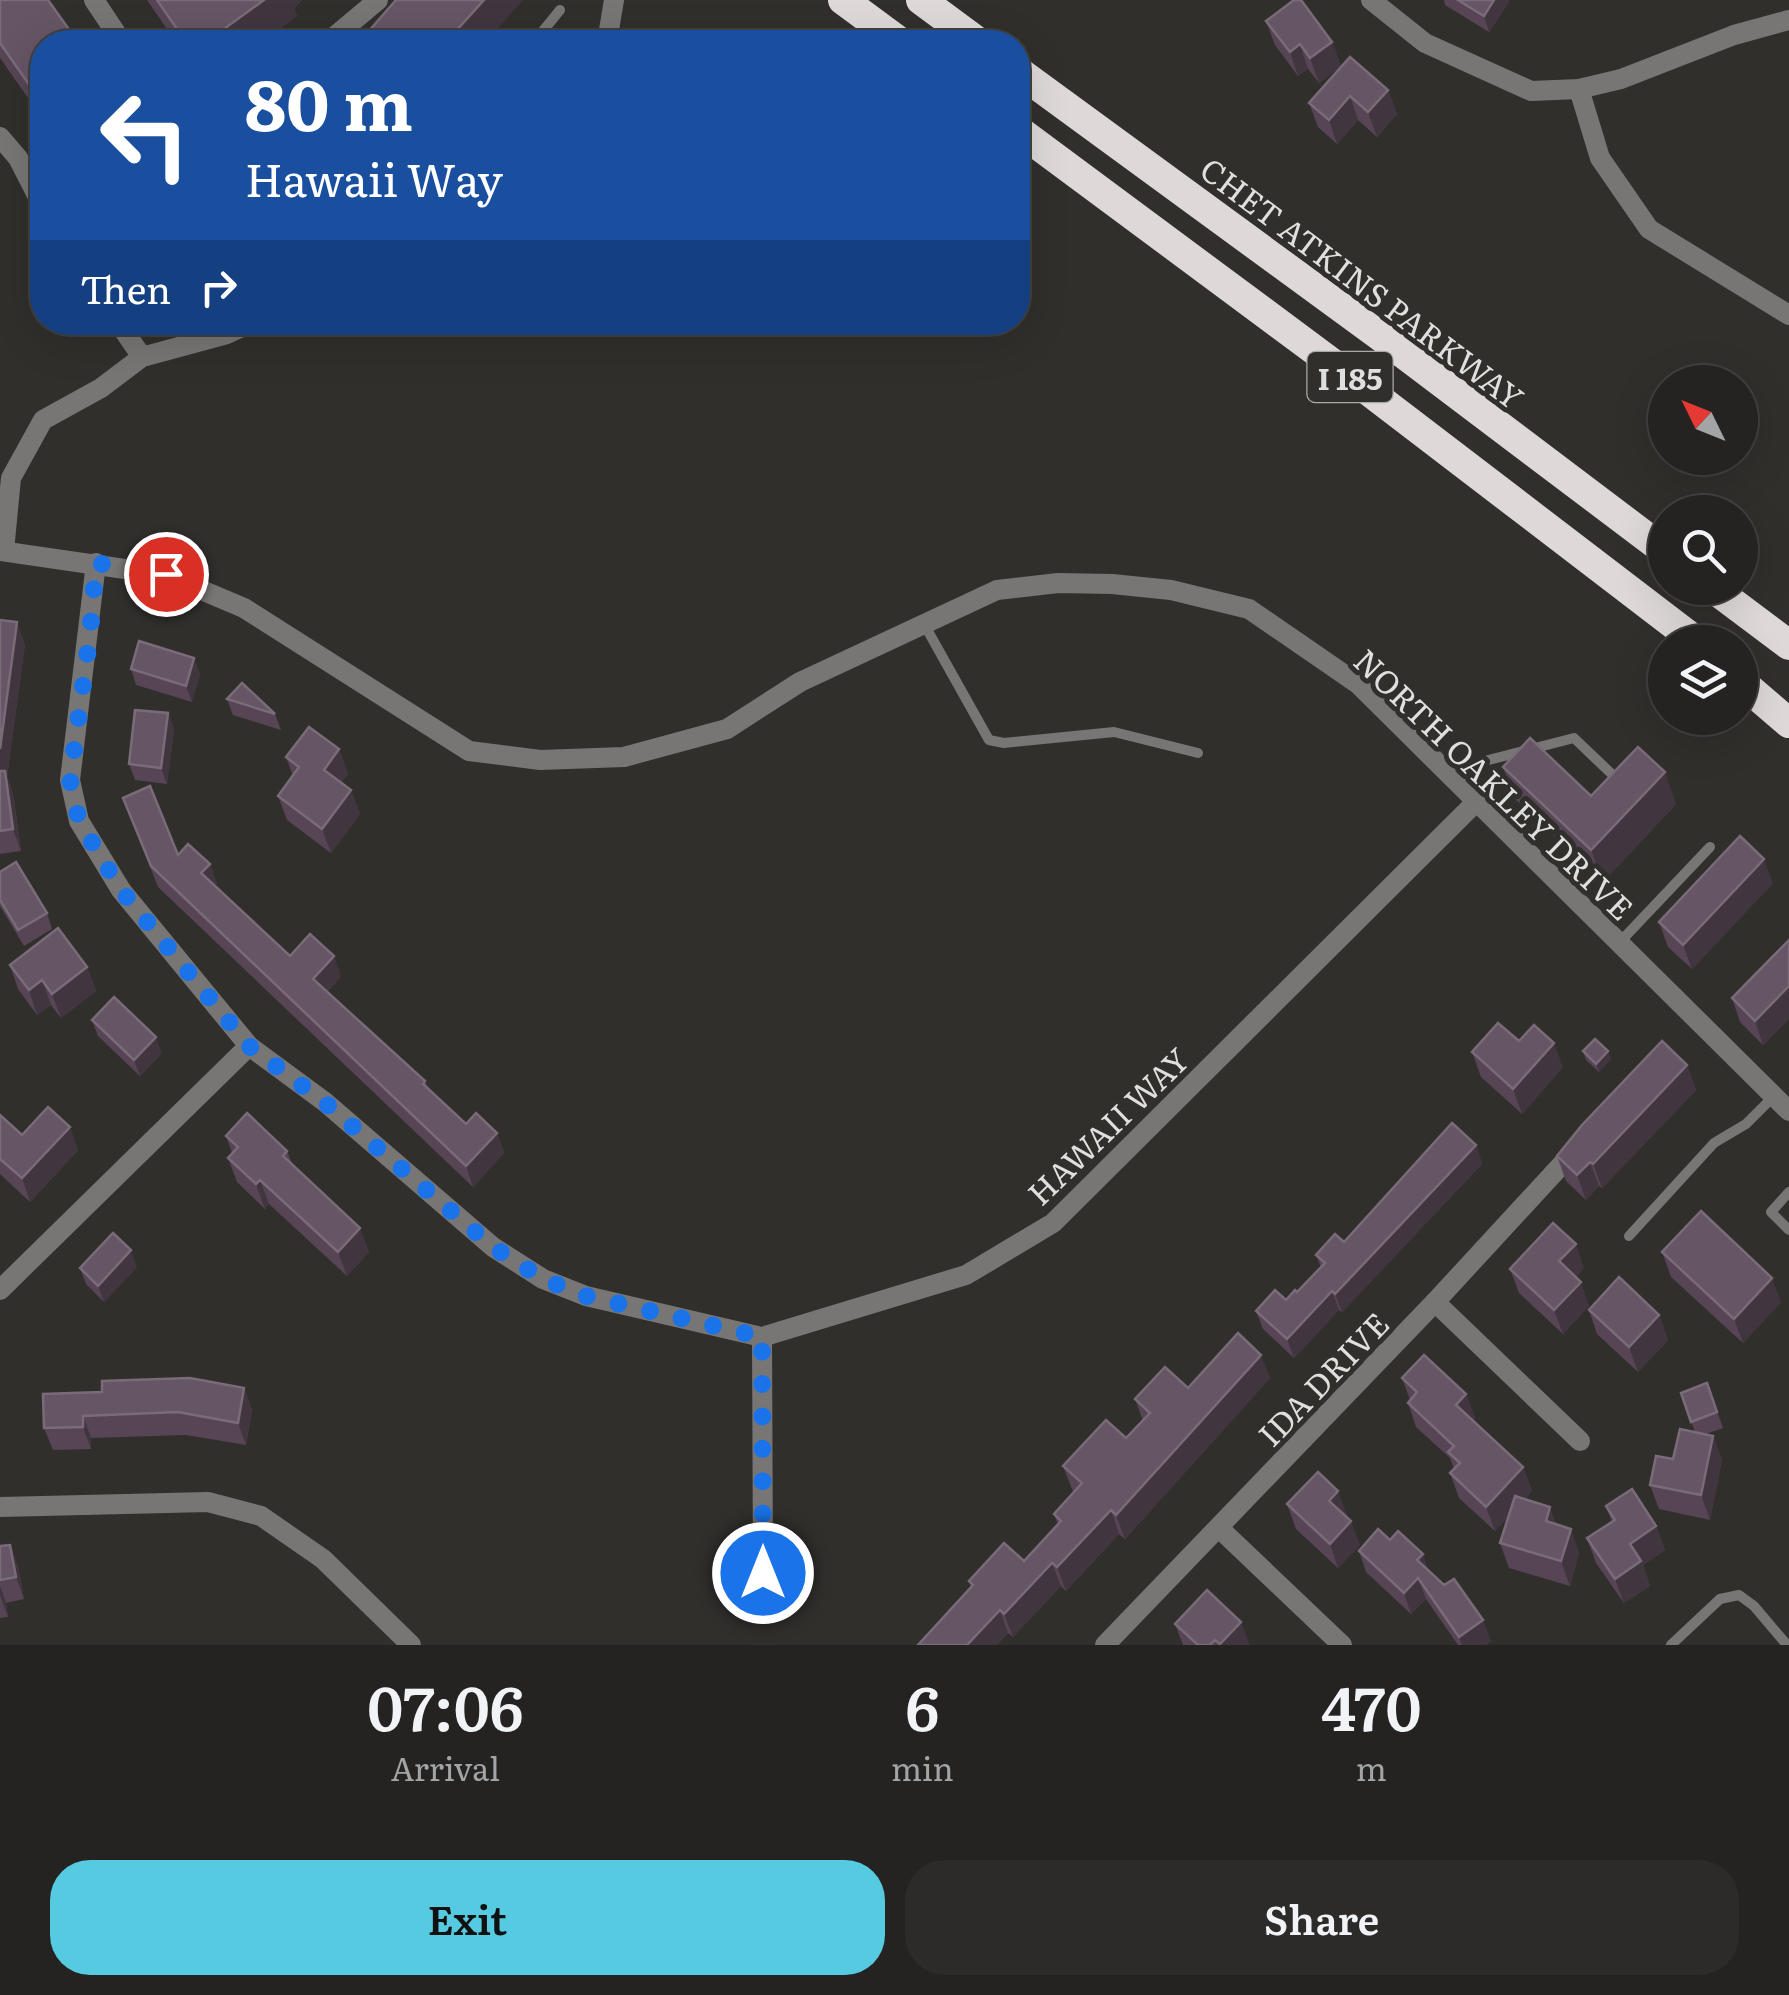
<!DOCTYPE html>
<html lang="en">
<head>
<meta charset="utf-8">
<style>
  body { margin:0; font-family:Literata,serif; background:#2c2b2a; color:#f1f3f6; height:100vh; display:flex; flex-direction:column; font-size:38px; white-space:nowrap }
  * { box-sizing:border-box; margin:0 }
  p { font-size:32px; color:#a3a4a5 }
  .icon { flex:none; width:55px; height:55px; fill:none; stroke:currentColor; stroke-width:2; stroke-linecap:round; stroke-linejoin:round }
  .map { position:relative; height:1645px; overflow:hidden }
  .panel { display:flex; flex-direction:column; background:#242321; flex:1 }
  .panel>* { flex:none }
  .banner { position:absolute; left:30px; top:30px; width:1000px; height:305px; border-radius:40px; box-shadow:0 10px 40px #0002,0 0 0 2px #41403f; background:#1a4fa0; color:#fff; overflow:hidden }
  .needle { width:65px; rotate:313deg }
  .controls { position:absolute; left:1648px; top:365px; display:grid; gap:20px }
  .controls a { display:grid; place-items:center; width:110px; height:110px; border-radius:50%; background:#242321; box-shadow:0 10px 40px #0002,0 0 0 2px #41403f; font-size:50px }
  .pin { position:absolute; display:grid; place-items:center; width:85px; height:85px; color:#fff; margin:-42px; border:5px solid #fff; border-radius:50%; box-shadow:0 2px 10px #0007 }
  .me { position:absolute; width:110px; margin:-55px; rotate:0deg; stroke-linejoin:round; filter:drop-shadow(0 0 8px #0008) }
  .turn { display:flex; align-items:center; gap:35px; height:210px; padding:0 50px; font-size:45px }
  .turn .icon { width:130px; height:130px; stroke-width:2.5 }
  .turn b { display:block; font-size:70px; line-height:85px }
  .then { display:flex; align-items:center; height:95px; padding:0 50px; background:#0003; gap:20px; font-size:38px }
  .eta { display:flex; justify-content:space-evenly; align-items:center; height:170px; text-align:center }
  .eta b { font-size:60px; font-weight:600; line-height:70px }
  .primary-button { display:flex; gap:20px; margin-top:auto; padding:20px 50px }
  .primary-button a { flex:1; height:115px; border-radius:40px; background:#55cae0; color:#111; font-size:40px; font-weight:600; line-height:115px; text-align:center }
  .primary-button a+a { background:#2c2b2a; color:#f1f3f6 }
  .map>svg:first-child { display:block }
</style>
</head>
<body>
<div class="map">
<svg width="1789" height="1645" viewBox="0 0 1789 1645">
  <rect width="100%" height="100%" fill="#302f2c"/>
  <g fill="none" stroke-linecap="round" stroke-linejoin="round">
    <g stroke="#787675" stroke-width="10">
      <polyline points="534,42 560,10"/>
      <polyline points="924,624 989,740 1004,743 1114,732 1198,753"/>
      <polyline points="1446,771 1574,738 1617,779"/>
      <polyline points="1619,943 1710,847"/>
      <polyline points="1789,1192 1771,1212 1789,1230"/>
      <polyline points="1629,1236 1714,1143 1746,1124 1774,1096"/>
      <polyline points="1671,1645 1720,1599 1739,1595 1754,1606 1787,1645"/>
    </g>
    <g stroke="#787675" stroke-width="20">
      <polyline points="94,0 122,42"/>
      <polyline points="1371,0 1425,43 1531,91 1579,89 1621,79 1734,35 1789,20"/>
      <polyline points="328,42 378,0"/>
      <polyline points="607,42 614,0"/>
      <polyline points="1579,89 1600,158 1649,229 1789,315"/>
      <polyline points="0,137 18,158 42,205"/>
      <polyline points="118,322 142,357"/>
      <polyline points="0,551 166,575 244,608 469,751 540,760 624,757 727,729 800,682 997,590 1058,583 1112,584 1171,590 1249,609 1358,684 1789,1111"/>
      <polyline points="4,551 11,478 43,420 101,388 142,357 227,334 252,322"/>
      <polyline points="96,563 70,780 79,821 121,890 249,1046 325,1102 493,1247 543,1279 586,1296 762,1337 966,1275 1053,1223 1475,803"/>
      <polyline points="0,1290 249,1046"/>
      <polyline points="1435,1302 1580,1441"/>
      <polyline points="762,1337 763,1573"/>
      <polyline points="0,1507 208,1502 261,1516 323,1559 411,1645"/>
      <polyline points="1219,1528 1342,1645"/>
      <polyline points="1105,1645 1435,1302 1577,1148"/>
    </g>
    <g stroke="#ded9d8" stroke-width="30">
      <polyline points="843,0 900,42"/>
      <polyline points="921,0 978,42"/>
      <polyline points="1018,71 1380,336 1665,551"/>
      <polyline points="1018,130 1340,369 1697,642"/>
      <polyline points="1713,588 1789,645"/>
      <polyline points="1740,681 1789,723"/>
    </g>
  </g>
  <g fill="#574556">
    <polygon points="0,0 42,42 42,118 0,58"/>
    <polygon points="147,0 302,0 294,8 297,16 261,42 176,42"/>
    <polygon points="1444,0 1508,0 1509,2 1489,32 1445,5"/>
    <polygon points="1266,21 1332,42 1341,66 1319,83 1308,69 1298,76 1275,45"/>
    <polygon points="1388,90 1397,114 1377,137 1358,120 1337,144 1318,127 1309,103"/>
    <polygon points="0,620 25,644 7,777 13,793 21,851 0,854"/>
    <polygon points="131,669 200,674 192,702 136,685"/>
    <polygon points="227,699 275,714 281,730 233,715"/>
    <polygon points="168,713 174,729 167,784 135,780 129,764"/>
    <polygon points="339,749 348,774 341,783 351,790 360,814 331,853 287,820 278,796 293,776 286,757"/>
    <polygon points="1503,767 1591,796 1676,804 1603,882 1515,799"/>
    <polygon points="123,798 178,855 210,864 217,884 215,886 290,956 341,976 327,992 425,1081 428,1088 466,1124 497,1133 504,1153 473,1187 158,887"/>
    <polygon points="0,872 47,913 52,929 24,946 0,906"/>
    <polygon points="1773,883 1692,969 1668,947 1659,922"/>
    <polygon points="1789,940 1789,1019 1763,1045 1740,1022 1732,998"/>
    <polygon points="10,965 87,967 96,991 61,1018 51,1005 37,1015 18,989"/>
    <polygon points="92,1020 162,1053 140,1076 98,1036"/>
    <polygon points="1519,1041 1563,1067 1522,1114 1481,1077 1472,1052"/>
    <polygon points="1583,1051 1608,1051 1611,1059 1599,1072 1586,1060"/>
    <polygon points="1687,1065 1696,1090 1602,1188 1599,1186 1586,1200 1566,1181 1557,1156"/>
    <polygon points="0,1115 22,1135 78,1150 30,1202 0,1174"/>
    <polygon points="226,1136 287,1151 292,1164 369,1252 347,1276 269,1204 265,1209 237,1182 228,1158 232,1153"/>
    <polygon points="1476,1145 1482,1164 1342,1312 1339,1310 1294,1358 1263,1329 1256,1311 1286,1300 1297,1292 1321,1267 1316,1255 1344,1242"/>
    <polygon points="1662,1252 1781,1302 1743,1343 1671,1277"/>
    <polygon points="137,1267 104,1302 86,1284 80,1268"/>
    <polygon points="1584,1268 1576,1277 1589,1306 1563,1334 1519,1293 1510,1269"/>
    <polygon points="1589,1310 1659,1315 1668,1340 1638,1372 1597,1334"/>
    <polygon points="1270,1378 1125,1539 1119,1534 1066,1591 1061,1586 1013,1637 1008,1633 997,1645 918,1645 971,1587 969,1581 1024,1561 1058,1525 1054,1514 1074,1492 1072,1489 1063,1466 1126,1438 1143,1421 1135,1399 1188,1388"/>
    <polygon points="1402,1378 1466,1394 1475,1418 1473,1421 1523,1467 1532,1491 1525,1499 1557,1525 1579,1553 1570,1586 1509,1568 1500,1543 1509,1516 1495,1531 1459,1498 1450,1473 1454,1469 1450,1458 1416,1427 1408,1403 1410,1400"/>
    <polygon points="1707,1383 1723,1428 1706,1434 1713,1436 1722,1460 1710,1520 1659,1509 1650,1485 1695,1432 1681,1393"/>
    <polygon points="244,1388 252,1410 246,1445 186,1435 91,1438 91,1449 53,1450 44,1428 43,1394"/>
    <polygon points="1287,1504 1347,1515 1346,1516 1360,1545 1338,1568 1296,1529"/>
    <polygon points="1606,1506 1656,1526 1665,1550 1643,1565 1650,1586 1624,1603 1596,1563 1587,1538 1612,1522"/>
    <polygon points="1390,1540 1429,1571 1491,1641 1486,1645 1458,1645 1426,1599 1411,1614 1366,1572 1359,1551"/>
    <polygon points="10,1545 18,1566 24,1599 6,1603 8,1617 0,1618 0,1546"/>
    <polygon points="1175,1624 1250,1645 1183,1645"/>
  </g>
  <g fill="#41353f">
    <polygon points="264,0 302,0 294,8 297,16 261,42 206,42"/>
    <polygon points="484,0 523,0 486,42 446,42"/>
    <polygon points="1494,0 1508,0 1509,2 1489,32 1484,16"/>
    <polygon points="1332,42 1341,66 1319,83 1310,58"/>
    <polygon points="1300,44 1308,69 1298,76 1290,52"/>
    <polygon points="1388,90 1397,114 1377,137 1368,112"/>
    <polygon points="1350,96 1358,120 1337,144 1329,120"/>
    <polygon points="17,622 25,644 7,777 13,793 21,851 13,829 0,780 0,749"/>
    <polygon points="194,658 200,674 192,702 186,686"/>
    <polygon points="168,713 174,729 167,784 161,768"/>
    <polygon points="339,749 348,774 333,794 324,770"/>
    <polygon points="1665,772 1676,804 1603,882 1591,850"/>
    <polygon points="351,790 360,814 331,853 322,829"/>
    <polygon points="1764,859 1773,883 1692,969 1683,945"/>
    <polygon points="210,864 217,884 208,894 201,873"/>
    <polygon points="334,956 341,976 320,999 313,979"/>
    <polygon points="87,967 96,991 61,1018 52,994"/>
    <polygon points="42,980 51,1005 37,1015 29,990"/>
    <polygon points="1789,986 1789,1019 1763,1045 1755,1021"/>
    <polygon points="156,1037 162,1053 140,1076 134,1060"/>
    <polygon points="1554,1043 1563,1067 1522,1114 1513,1089"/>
    <polygon points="1608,1051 1611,1059 1599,1072 1596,1064"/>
    <polygon points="1687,1065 1696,1090 1602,1188 1593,1164"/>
    <polygon points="70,1127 78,1150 30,1202 22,1178"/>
    <polygon points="497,1133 504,1153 473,1187 466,1166"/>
    <polygon points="1476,1145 1482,1164 1342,1312 1335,1294"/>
    <polygon points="1590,1162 1599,1186 1586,1200 1577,1175"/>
    <polygon points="260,1180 269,1204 265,1209 256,1184"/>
    <polygon points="360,1228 369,1252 347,1276 338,1252"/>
    <polygon points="1576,1244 1584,1268 1568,1286 1559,1261"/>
    <polygon points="131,1250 137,1267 104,1302 98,1286"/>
    <polygon points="1772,1278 1781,1302 1743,1343 1734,1319"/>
    <polygon points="1581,1282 1589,1306 1563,1334 1554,1310"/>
    <polygon points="1332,1291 1339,1310 1294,1358 1287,1339"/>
    <polygon points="1659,1315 1668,1340 1638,1372 1629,1347"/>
    <polygon points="1261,1355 1270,1378 1125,1539 1116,1515"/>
    <polygon points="244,1388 252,1410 246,1445 238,1423"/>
    <polygon points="1466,1394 1475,1418 1465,1429 1456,1405"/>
    <polygon points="83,1416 91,1438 91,1449 83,1427"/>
    <polygon points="1713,1436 1722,1460 1710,1520 1701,1495"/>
    <polygon points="1523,1467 1532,1491 1495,1531 1486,1507"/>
    <polygon points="1338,1491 1347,1515 1338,1525 1329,1501"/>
    <polygon points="1550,1507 1559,1531 1546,1521"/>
    <polygon points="1111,1510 1119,1534 1066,1591 1057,1567"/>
    <polygon points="1351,1521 1360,1545 1338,1568 1330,1544"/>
    <polygon points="1656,1526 1665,1550 1643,1565 1650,1586 1624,1603 1615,1579 1630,1544"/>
    <polygon points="1571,1529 1579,1553 1570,1586 1561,1561"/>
    <polygon points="10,1545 18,1566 24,1599 16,1577"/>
    <polygon points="1423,1554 1430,1575 1417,1560"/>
    <polygon points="1052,1563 1061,1586 1013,1637 1004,1614"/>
    <polygon points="1418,1578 1426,1599 1411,1614 1404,1593"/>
    <polygon points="0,1586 6,1603 8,1617 0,1595"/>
    <polygon points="1000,1610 1008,1633 997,1645 967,1645"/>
    <polygon points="1483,1620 1491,1641 1486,1645 1462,1645 1459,1637"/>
    <polygon points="1241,1622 1250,1645 1220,1645"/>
  </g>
  <g fill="#665565" stroke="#796b78" stroke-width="2.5">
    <polygon points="0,0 48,0 78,42 42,42 42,103 0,43"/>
    <polygon points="157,0 264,0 206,42 186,42"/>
    <polygon points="396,0 484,0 446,42 364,42 361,40"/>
    <polygon points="1294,0 1301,0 1332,42 1310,58 1300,44 1290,52 1266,21"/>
    <polygon points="1458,0 1494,0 1484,16"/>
    <polygon points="1350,57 1388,90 1368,112 1350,96 1329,120 1309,103"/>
    <polygon points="0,620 17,622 0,749"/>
    <polygon points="139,641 194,658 186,686 131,669"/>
    <polygon points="242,683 275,714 227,699"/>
    <polygon points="135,710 168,713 161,768 129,764"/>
    <polygon points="309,727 339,749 324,770 351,790 322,829 278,796 299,767 286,757"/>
    <polygon points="1530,738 1591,796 1638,747 1665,772 1591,850 1503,767"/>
    <polygon points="0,771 5,771 13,829 0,831"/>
    <polygon points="150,786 178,855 188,844 210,864 201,873 290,956 310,934 334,956 313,979 425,1081 423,1084 466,1124 476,1113 497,1133 466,1166 151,866 123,798"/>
    <polygon points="1740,836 1764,859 1683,945 1659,922"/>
    <polygon points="16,862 47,913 18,930 0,900 0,872"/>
    <polygon points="58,928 87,967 52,994 42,980 29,990 10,965"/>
    <polygon points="1789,940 1789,986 1755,1021 1732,998"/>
    <polygon points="114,997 156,1037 134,1060 92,1020"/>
    <polygon points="1498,1023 1519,1041 1534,1025 1554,1043 1513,1089 1472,1052"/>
    <polygon points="1595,1039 1608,1051 1596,1064 1583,1051"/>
    <polygon points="1662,1041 1687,1065 1593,1164 1590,1162 1577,1175 1557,1156 1582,1125"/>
    <polygon points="48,1107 70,1127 22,1178 0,1159 0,1115 22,1135"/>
    <polygon points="247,1113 287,1151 283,1156 360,1228 338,1252 260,1180 256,1184 228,1158 238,1147 226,1136"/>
    <polygon points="1452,1123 1476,1145 1335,1294 1332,1291 1287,1339 1256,1311 1275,1290 1286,1300 1295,1290 1297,1292 1325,1263 1316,1255 1335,1234 1344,1242"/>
    <polygon points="1701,1211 1772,1278 1734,1319 1662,1252"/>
    <polygon points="1553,1223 1576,1244 1559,1261 1581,1282 1554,1310 1510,1269"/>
    <polygon points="113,1233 131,1250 98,1286 80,1268"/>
    <polygon points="1619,1277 1659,1315 1629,1347 1589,1310"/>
    <polygon points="1238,1333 1261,1355 1116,1515 1111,1510 1057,1567 1052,1563 1004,1614 1000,1610 967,1645 918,1645 973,1585 969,1581 1004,1543 1024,1561 1061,1521 1054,1514 1082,1483 1063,1466 1106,1420 1126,1438 1150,1413 1135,1399 1165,1367 1188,1388"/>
    <polygon points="1424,1355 1466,1394 1456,1405 1523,1467 1486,1507 1450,1473 1460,1463 1448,1452 1454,1446 1408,1403 1417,1392 1402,1378"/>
    <polygon points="190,1378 244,1388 238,1423 178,1412 83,1416 83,1427 44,1428 43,1394 102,1392 102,1381"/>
    <polygon points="1707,1383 1717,1412 1691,1422 1681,1393"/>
    <polygon points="1680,1429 1713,1436 1701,1495 1650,1485 1656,1456 1673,1459"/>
    <polygon points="1318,1472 1338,1491 1329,1501 1351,1521 1330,1544 1287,1504"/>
    <polygon points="1632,1489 1656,1526 1630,1544 1641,1561 1615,1579 1587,1538 1615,1520 1606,1506"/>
    <polygon points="1515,1496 1550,1507 1546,1521 1571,1529 1561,1561 1500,1543"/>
    <polygon points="1378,1529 1390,1540 1398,1531 1423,1554 1417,1560 1444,1585 1454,1579 1483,1620 1459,1637 1418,1578 1404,1593 1359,1551"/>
    <polygon points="10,1545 16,1577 0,1580 0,1546"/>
    <polygon points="1207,1590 1241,1622 1220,1644 1215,1640 1210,1645 1198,1645 1175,1624"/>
  </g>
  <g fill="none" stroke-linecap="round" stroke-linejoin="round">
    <polyline stroke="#1a73e8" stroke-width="18" stroke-dasharray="0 32.4" points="166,574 96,563 90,634 70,780 79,821 121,890 249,1046 324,1102 493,1247 543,1279 586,1296 762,1337 763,1573"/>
  </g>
  <g text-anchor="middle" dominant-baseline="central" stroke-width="10" stroke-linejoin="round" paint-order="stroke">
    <rect fill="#302f2c" stroke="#aaaaa8" stroke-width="2.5" x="1307.5" y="352" width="85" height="50" rx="8"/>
    <g font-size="30" font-weight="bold" fill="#dfdfdd">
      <text x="1350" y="377">I 185</text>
    </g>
    <g font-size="32" fill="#dfdfdd" stroke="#302f2c">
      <text transform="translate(1363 282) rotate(37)">CHET ATKINS PARKWAY</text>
      <text transform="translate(1495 783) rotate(44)">NORTH OAKLEY DRIVE</text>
      <text transform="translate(1107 1125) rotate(-44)">HAWAII WAY</text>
      <text transform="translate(1322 1378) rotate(-46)">IDA DRIVE</text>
    </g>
  </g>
</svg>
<div class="controls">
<a><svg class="needle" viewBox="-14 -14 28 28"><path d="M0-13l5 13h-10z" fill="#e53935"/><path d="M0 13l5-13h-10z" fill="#a3a4a5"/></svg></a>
<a><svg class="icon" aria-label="search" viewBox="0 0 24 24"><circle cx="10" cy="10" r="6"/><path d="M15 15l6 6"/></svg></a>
<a><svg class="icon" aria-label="layers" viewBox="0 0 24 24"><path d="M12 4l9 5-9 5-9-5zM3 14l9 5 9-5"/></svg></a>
</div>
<div class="pin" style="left:166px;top:574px;background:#d93025"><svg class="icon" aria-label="arrive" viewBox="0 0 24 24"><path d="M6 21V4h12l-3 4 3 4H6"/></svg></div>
<svg class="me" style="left:763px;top:1573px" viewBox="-20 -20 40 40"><circle r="17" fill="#1a73e8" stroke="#fff" stroke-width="3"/><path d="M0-11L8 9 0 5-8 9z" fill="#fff"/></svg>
<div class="banner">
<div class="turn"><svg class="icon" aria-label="left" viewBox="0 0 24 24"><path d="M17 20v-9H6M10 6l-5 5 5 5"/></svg><div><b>80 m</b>Hawaii Way</div></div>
<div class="then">Then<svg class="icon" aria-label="right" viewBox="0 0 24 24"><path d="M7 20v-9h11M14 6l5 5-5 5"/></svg></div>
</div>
</div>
<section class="panel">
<div class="eta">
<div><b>07:06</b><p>Arrival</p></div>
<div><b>6</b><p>min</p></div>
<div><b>470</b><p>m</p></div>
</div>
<div class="primary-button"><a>Exit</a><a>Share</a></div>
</section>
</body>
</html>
